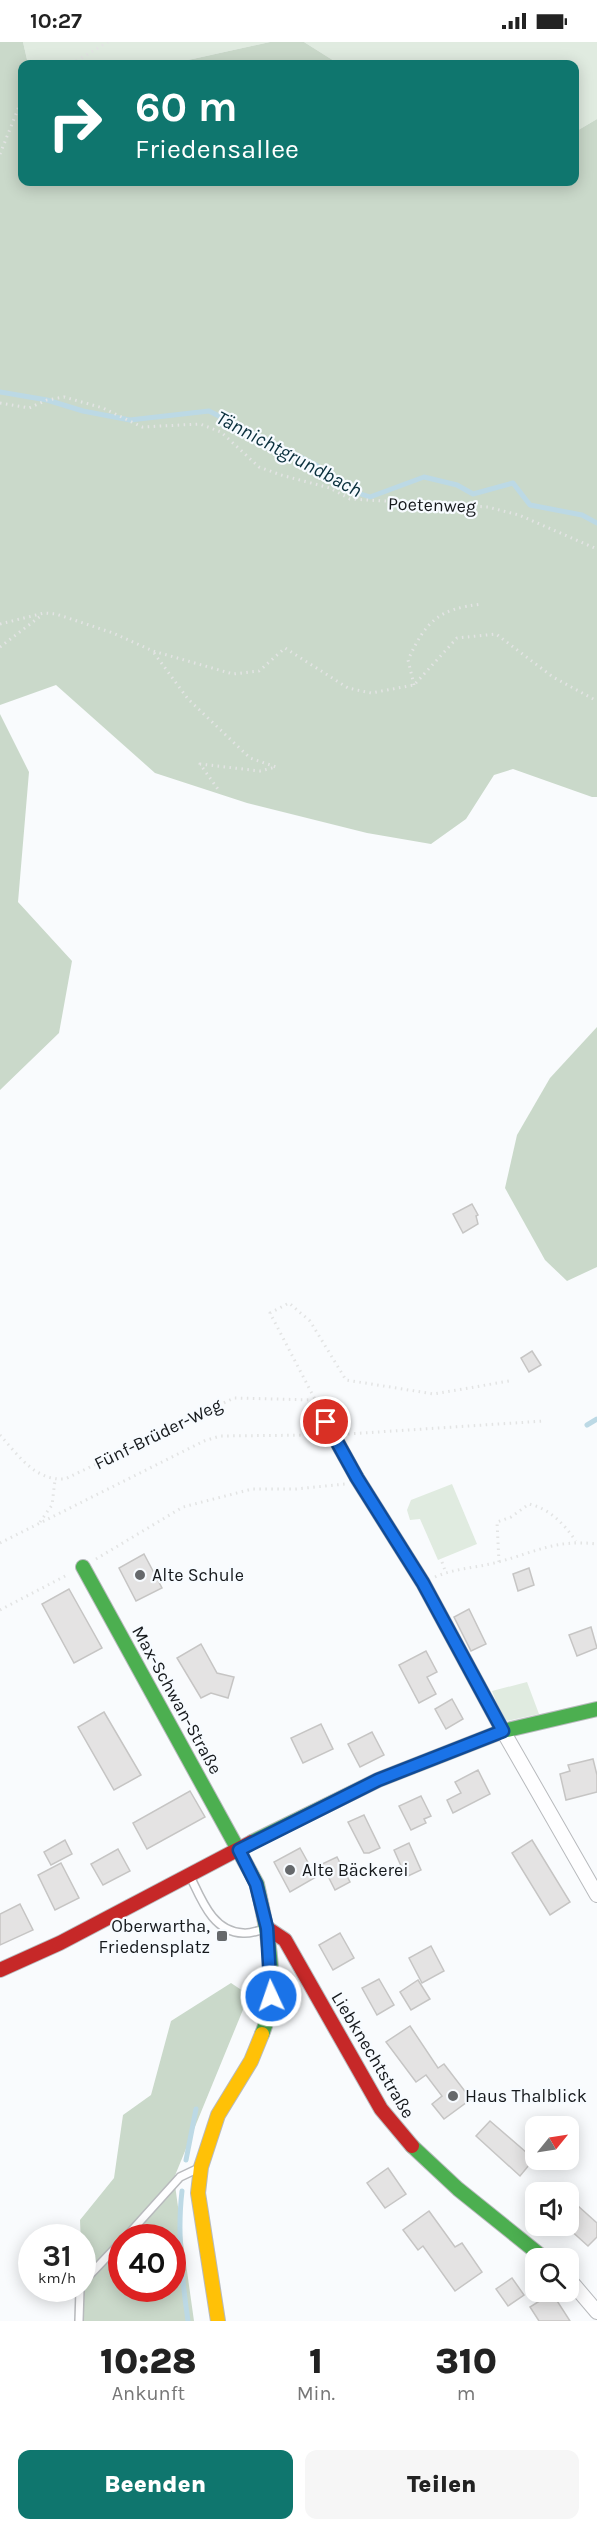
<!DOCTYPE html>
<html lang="de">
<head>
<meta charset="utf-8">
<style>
  body { margin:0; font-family:Karla,sans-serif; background:#f6f6f6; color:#222; height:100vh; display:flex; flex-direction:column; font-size:22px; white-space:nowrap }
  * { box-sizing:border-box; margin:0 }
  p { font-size:20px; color:#767676 }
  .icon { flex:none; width:33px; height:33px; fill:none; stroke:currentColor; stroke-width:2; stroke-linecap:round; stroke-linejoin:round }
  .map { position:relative; height:2279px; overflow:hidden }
  .details { display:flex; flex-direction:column; background:#fff; flex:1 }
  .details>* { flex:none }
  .top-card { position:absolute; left:18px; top:18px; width:561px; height:126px; border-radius:12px; box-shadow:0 3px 15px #0003; background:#0f766e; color:#fff; overflow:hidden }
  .needle { width:39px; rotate:60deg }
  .fabs { position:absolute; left:525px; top:2074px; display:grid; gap:12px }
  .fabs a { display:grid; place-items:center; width:54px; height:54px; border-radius:12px; background:#fff; box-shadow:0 3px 15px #0003; font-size:30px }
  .speed { position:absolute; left:18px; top:2182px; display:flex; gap:12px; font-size:30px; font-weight:700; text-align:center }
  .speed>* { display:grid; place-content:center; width:78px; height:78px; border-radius:50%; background:#fff; box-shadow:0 3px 15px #0003; line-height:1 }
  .speed small { font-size:15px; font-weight:400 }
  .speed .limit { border:9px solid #d22; background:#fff; color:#111 }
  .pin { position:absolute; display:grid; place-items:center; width:51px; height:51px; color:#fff; margin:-26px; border:3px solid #fff; border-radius:50%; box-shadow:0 2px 6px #0007 }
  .me { position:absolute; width:66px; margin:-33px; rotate:357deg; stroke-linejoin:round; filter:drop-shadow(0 0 4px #0008) }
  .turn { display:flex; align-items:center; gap:21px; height:126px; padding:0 18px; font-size:27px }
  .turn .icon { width:78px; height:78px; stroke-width:2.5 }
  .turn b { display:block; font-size:42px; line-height:51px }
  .eta { display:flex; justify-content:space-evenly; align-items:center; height:102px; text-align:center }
  .eta b { font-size:36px; font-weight:800; line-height:42px }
  .primary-button { display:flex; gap:12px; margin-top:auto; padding:12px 18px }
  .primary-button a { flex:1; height:69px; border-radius:12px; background:#0f766e; color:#fff; font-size:24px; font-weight:800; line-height:69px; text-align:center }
  .primary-button a+a { background:#f6f6f6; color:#222 }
  .status { display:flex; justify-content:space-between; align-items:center; height:42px; padding:0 30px; background:#fff; direction:ltr }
  .status svg { height:16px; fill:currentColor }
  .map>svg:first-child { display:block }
</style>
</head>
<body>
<div class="status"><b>10:27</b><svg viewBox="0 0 49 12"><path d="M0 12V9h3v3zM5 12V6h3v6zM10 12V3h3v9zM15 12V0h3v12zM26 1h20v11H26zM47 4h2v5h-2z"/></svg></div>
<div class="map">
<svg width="597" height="2279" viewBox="0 0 597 2279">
  <rect width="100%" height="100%" fill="#f9fbfd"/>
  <g fill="#e0ebe0">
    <polygon points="23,0 270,0 170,22 28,22"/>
    <polygon points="304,0 597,0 597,77 575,90 574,22 339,22"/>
    <polygon points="452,1442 477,1502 438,1518 420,1477 410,1478 407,1468 411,1458"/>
    <polygon points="527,1640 539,1672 507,1679 502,1675 492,1649"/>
  </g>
  <g fill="#cad9ca" fill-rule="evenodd">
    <polygon points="0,0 23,0 28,22 22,22 22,140 574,140 575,90 597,77 597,755 592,755 513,727 494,733 466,777 431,802 367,791 247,761 155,731 56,643 0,663"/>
    <polygon points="270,0 304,0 339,22 170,22"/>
    <polygon points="0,672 29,730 18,860 72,919 59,991 0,1048"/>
    <polygon points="597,985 597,1225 567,1239 545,1218 505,1146 517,1093 550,1036"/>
    <path d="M231,1941L249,1953L174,2136L194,2279H84L80,2178L114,2136L123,2073L151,2053L171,1979ZM122,2196H172V2247H122Z"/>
  </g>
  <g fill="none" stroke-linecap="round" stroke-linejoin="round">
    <g stroke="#bcd9e5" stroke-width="5">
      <polyline points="0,350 47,358 83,369 130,378 209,369 316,423 346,447 370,455 424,435 457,443 473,452 513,441 530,463 582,473 597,481"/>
      <polyline points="587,1383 597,1377"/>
      <polyline points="186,2118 196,2067"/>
      <path d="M182,2149C177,2191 182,2237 188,2279"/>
    </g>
  </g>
  <g fill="#e4e3e3" stroke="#c6c5c4" stroke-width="1.5">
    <polygon points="472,1162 478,1173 476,1174 478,1182 463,1191 453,1172"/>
    <polygon points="532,1309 541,1323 529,1330 521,1316"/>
    <polygon points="144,1512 162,1546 136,1559 119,1526"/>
    <polygon points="529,1526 534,1543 518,1549 513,1532"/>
    <polygon points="69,1547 102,1606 74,1621 42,1562"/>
    <polygon points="469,1567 486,1602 471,1609 454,1575"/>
    <polygon points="591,1585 597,1606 577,1614 569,1593"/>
    <polygon points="201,1602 217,1631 234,1635 228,1656 211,1651 201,1656 177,1616"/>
    <polygon points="426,1609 437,1630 427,1635 436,1652 419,1661 399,1623"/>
    <polygon points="452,1657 463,1677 446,1687 435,1667"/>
    <polygon points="104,1670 141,1733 114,1748 78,1685"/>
    <polygon points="321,1682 333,1707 303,1721 291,1696"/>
    <polygon points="372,1690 384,1713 360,1725 348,1702"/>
    <polygon points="593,1717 597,1733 597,1750 566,1758 560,1732 570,1729 568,1723"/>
    <polygon points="478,1728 490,1752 453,1771 447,1758 461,1751 455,1740"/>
    <polygon points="190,1749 205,1775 147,1807 133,1781"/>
    <polygon points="421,1754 431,1774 424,1777 426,1781 411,1788 399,1764"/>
    <polygon points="364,1773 380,1806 369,1811 364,1811 348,1780"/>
    <polygon points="65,1798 72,1812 51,1823 44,1810"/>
    <polygon points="532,1798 570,1860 550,1873 512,1811"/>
    <polygon points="409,1801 421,1828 406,1835 394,1808"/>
    <polygon points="300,1806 316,1835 290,1850 274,1820"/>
    <polygon points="118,1807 130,1829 103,1843 91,1822"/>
    <polygon points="337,1815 350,1840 335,1848 322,1822"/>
    <polygon points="61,1821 79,1856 55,1868 38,1833"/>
    <polygon points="20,1862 33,1888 0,1903 0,1872"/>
    <polygon points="340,1891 354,1916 333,1928 319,1903"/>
    <polygon points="431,1904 444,1929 422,1941 409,1916"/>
    <polygon points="379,1937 394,1963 377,1973 362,1946"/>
    <polygon points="418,1938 430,1957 411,1968 400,1950"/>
    <polygon points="410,1984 438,2026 444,2022 471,2057 444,2077 432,2062 442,2054 426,2033 416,2040 386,2000"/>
    <polygon points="490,2079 534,2117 520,2134 476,2094"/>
    <polygon points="388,2126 406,2152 385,2166 367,2141"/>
    <polygon points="568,2155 597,2181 597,2195 588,2204 568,2186"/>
    <polygon points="429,2169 455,2205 462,2201 482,2230 455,2249 423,2204 418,2208 403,2188"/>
    <polygon points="512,2236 524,2253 508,2264 496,2247"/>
    <polygon points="552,2251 570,2279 539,2279 530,2265"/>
  </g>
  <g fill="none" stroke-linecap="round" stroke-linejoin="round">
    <defs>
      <g id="lane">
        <path d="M189,1832C201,1856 212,1890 243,1891C250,1892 259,1888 266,1887"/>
        <polyline points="125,2196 180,2135 199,2126"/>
        <polyline points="82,2241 122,2199"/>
        <polyline points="79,2279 80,2247"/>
      </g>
      <g id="street">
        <polyline points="357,1436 423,1541 503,1689 597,1853"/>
        <polyline points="568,2236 597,2270"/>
      </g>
      <g id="fast">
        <path d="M83,1525L257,1842C267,1886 281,1950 262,1992"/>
        <polyline points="252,1800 378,1738 503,1689 597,1667"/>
        <polyline points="412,2104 458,2147 545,2217"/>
      </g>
      <polyline id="slow" points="218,2279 198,2151 201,2125 218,2073 251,2019 262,1992"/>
      <g id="jam">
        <polyline points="267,1886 285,1898 381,2067 412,2104"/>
        <polyline points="0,1928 60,1901 252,1800"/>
      </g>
    </defs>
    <use href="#lane" stroke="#b8babd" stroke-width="10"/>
    <use href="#street" stroke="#b8babd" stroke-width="16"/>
    <use href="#fast" stroke="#b8babd" stroke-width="16"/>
    <use href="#slow" stroke="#b8babd" stroke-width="16"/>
    <use href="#jam" stroke="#b8babd" stroke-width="16"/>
    <g stroke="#e3e4e4" stroke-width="3" stroke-dasharray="1.5 4.5" stroke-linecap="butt">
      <polyline points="71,22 108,0"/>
      <polyline points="0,112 22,57"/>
      <polyline points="0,361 29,366 47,358 64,355 103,366 142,385 200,382 221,390 259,425 281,433 330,446 350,457 488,465 519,473 597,507"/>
      <polyline points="0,582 44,571 56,572 113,591 153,609 233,632 259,629 285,606 348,646 371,651 414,643 457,596 496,592 553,635 597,659"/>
      <polyline points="0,605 42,573"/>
      <polyline points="154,611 188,657 250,716 276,725 260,729 200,722 220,750"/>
      <path d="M414,643L408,618C426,579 438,567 482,562"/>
      <polyline points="320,1367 270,1271 289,1261 310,1279 346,1338 434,1352 509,1339"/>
      <polyline points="348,1392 544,1379"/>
      <path d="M0,1393C18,1413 35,1439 65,1437L234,1356L315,1358"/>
      <polyline points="40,1480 52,1463 55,1438"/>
      <polyline points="0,1501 204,1399 220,1394 318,1393"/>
      <polyline points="96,1517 183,1465 252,1447 296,1447 345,1442"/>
      <polyline points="442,1520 446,1531"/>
      <path d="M499,1520L497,1480L511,1475L529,1462C550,1467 563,1481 576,1499"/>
      <path d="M435,1535C455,1526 477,1526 498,1520C536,1510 556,1497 597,1502"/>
      <polyline points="0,1568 69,1532"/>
    </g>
    <use href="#lane" stroke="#fefeff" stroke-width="7"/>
    <use href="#street" stroke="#fefeff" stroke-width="14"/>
    <use href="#fast" stroke="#4caf50" stroke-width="14"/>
    <use href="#slow" stroke="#ffc107" stroke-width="14"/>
    <use href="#jam" stroke="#c62828" stroke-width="14"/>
    <defs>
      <polyline id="street-bridge" points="326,1380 357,1436"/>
    </defs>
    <use href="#street-bridge" stroke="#b8babd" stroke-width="16" stroke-linecap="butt"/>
    <use href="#street-bridge" stroke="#fefeff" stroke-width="14"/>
  </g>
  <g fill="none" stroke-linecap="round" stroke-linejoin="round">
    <defs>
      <polyline id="route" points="271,1954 267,1886 256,1842 239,1808 378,1738 503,1689 423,1541 357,1436 326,1380"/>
    </defs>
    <use href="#route" stroke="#114b97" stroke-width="15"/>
    <use href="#route" stroke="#1a73e8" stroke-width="10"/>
  </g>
  <g fill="#65686b" stroke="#f7fbff" stroke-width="2">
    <circle cx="140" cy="1533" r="6"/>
    <circle cx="290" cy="1828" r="6"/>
    <rect x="216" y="1888" width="12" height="12" rx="3"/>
    <circle cx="453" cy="2054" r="6"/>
  </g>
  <g text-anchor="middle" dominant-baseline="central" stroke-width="4.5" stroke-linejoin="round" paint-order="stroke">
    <g font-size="18" fill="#16191c" stroke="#f7fbff">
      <text transform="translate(432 463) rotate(2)">Poetenweg</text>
      <text transform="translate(158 1392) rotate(-26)">Fünf-Brüder-Weg</text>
      <text transform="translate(177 1658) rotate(61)">Max-Schwan-Straße</text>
      <text transform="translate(373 2013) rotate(59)">Liebknechtstraße</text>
    </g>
    <g font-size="18" fill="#16191c" stroke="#f7fbff" text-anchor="start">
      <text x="152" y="1533">Alte Schule</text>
      <text x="302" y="1828">Alte Bäckerei</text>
      <text x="210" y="1884" text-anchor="end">Oberwartha,<tspan x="210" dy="21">Friedensplatz</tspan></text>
      <text x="465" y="2054">Haus Thalblick</text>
    </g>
    <g font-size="20" font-style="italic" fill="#0a303d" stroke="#f7fbff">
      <text transform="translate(289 412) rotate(28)">Tännichtgrundbach</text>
    </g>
  </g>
</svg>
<div class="fabs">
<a><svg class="needle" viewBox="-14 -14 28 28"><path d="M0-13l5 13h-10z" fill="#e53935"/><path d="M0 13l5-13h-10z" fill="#767676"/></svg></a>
<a><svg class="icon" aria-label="sound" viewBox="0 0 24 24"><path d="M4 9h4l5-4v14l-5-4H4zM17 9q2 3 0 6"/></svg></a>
<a><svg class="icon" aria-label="search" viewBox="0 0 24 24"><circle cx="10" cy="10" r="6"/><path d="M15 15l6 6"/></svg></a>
</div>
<div class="speed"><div>31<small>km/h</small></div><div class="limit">40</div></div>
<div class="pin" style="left:326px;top:1380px;background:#d93025"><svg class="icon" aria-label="arrive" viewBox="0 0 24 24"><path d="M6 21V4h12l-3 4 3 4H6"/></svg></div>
<svg class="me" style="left:271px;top:1954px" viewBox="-20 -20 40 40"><circle r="17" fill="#1a73e8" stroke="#fff" stroke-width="3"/><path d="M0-11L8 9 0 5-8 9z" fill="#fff"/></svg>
<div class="top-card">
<div class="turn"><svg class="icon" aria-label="right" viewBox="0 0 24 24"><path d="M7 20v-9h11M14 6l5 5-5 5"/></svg><div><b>60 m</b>Friedensallee</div></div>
</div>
</div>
<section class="details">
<div class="eta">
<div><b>10:28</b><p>Ankunft</p></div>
<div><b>1</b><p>Min.</p></div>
<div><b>310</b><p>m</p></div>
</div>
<div class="primary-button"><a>Beenden</a><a>Teilen</a></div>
</section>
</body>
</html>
